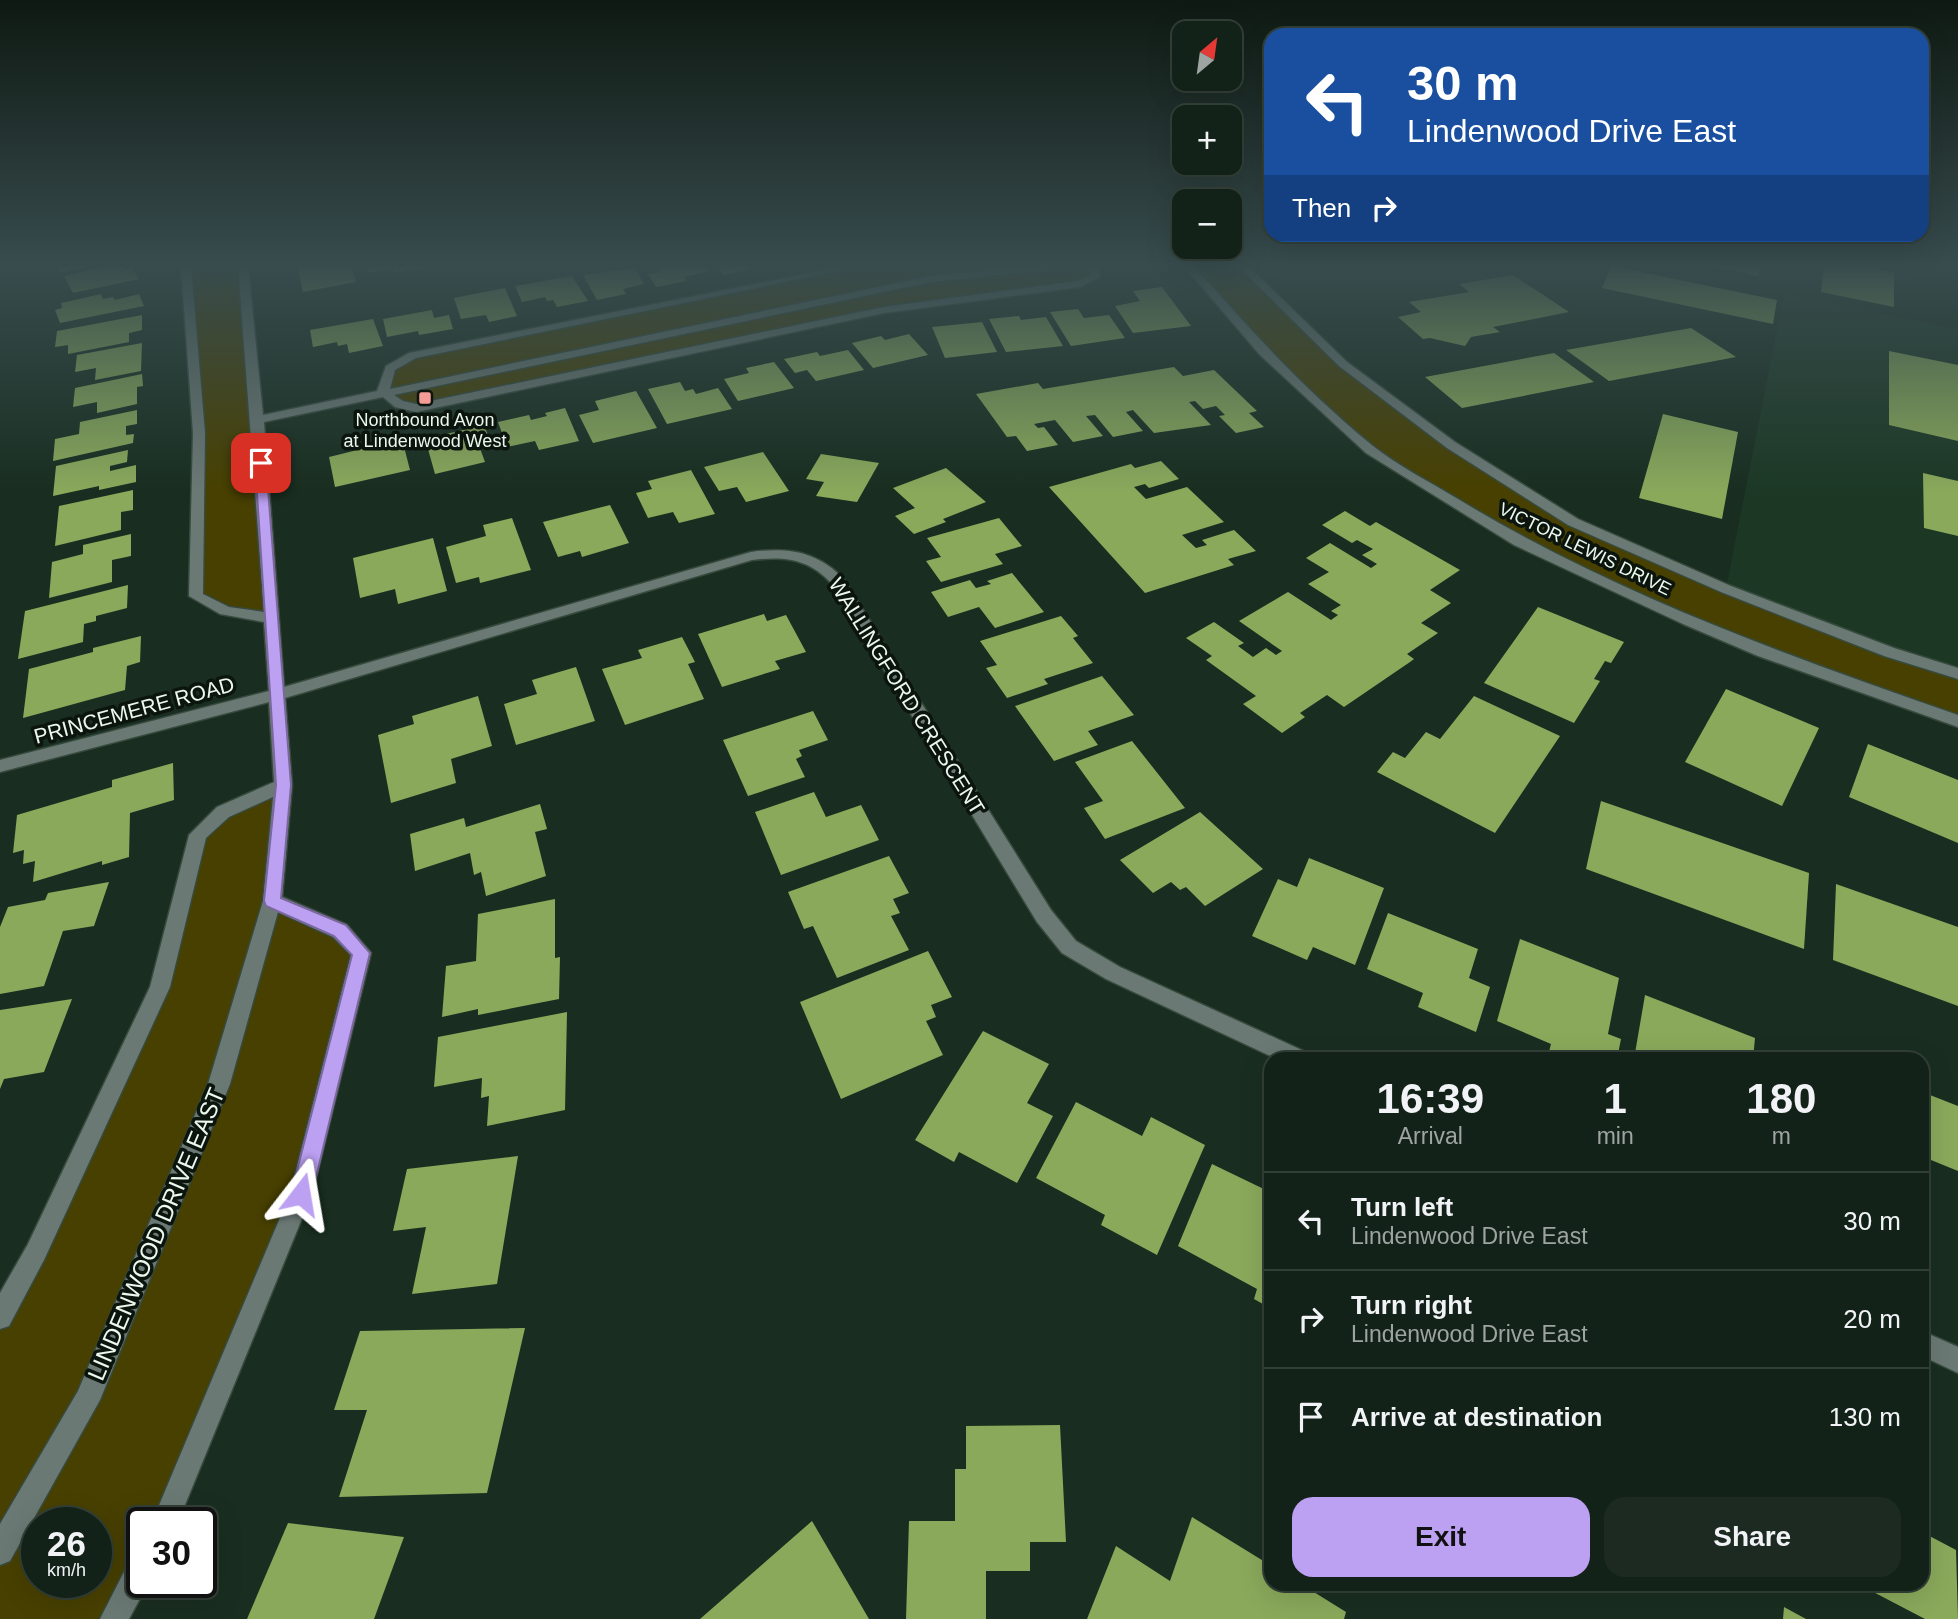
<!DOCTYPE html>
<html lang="en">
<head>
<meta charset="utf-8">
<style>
  body { margin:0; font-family:Helvetica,sans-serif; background:#1c2a21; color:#f1f3f6; height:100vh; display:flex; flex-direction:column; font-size:26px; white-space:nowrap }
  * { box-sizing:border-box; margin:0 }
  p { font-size:23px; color:#9da4a2 }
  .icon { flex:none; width:38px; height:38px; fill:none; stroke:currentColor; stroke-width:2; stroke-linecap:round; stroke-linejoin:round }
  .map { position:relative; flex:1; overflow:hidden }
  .panel { position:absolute; left:1264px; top:1052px; width:665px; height:539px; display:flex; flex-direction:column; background:#132218; border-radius:21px; box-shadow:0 7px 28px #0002,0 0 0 2px #323f37 }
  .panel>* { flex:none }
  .hud { position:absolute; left:1264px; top:28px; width:665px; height:214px; border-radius:21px; box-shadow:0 7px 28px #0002,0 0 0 2px #323f37; background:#1a4fa0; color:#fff; overflow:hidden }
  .needle { width:46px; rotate:29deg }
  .fabs { position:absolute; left:1172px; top:21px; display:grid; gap:14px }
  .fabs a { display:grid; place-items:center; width:70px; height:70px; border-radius:14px; background:#132218; box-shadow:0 7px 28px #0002,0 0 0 2px #323f37; font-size:35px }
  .speed { position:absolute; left:21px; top:1507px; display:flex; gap:14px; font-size:35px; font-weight:700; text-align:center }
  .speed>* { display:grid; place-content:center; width:91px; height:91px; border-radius:50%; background:#132218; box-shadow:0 7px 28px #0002,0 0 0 2px #323f37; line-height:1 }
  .speed small { font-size:18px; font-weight:400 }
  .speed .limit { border:4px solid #111; border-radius:10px; background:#fff; color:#111 }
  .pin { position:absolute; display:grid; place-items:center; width:60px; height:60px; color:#fff; margin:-30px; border-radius:14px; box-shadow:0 4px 10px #0006 }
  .me { position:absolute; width:77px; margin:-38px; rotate:14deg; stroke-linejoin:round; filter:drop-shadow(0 0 5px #0008) }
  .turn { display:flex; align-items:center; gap:24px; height:147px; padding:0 28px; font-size:32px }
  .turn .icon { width:91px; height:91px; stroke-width:2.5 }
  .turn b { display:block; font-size:49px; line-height:60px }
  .then { display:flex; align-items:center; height:66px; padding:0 28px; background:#0003; gap:14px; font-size:26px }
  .eta { display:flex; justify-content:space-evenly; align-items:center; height:119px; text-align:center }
  .eta b { font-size:42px; font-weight:600; line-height:49px }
  .cta { display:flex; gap:14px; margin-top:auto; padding:14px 28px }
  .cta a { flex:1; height:80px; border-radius:21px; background:#bca0f2; color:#111; font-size:28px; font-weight:600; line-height:80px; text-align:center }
  .cta a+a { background:#1c2a21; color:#f1f3f6 }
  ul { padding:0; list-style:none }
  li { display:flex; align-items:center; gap:21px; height:98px; padding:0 28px; border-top:2px solid #323f37 }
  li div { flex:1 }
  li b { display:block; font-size:26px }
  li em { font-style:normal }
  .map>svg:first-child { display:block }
</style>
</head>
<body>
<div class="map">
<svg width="1958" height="1619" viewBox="0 0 1958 1619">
  <rect width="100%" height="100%" fill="#192e20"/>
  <polygon fill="#1c3825" points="1784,294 1958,329 1958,674 1726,589"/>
  <g fill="#484000" fill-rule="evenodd">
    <polygon points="186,266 243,266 272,618 225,611 196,596 199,433"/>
    <polygon points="858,266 1093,266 1096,275 1080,284 884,310 416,408 383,392 390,368 413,355"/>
    <polygon points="1189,266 1243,266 1343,364 1451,445 1573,522 1726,589 1958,674 1958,721 1763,652 1519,542 1370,450 1264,353"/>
    <path d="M283,785L272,901L361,953L301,1194L168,1517L165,1522H142V1566L114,1619H0V1317L160,987L198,835L223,812ZM37,1522H96V1582H37Z"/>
  </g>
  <g fill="#8aa95b">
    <polygon points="56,266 88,266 60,273"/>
    <polygon points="106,266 122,266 124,270 132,268 139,279 73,293 64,276"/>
    <polygon points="314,266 351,266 356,282 303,292 298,269"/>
    <polygon points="366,266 417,266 419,269 394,273 393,269 368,273"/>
    <polygon points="656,266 705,266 709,271 684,277 686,281 656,287 648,274 661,272"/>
    <polygon points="717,266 745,266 748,270 724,275"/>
    <polygon points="1611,266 1777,300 1773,324 1602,288"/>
    <polygon points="1710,266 1761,266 1758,276"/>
    <polygon points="1824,266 1862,266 1894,272 1894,307 1821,292"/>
    <polygon points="634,268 644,284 623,289 626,294 597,300 583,275"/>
    <polygon points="1513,275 1569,312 1493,327 1500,332 1471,337 1465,346 1430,338 1423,339 1398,317 1421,312 1409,302 1469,292 1459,284"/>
    <polygon points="572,276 588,301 557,307 553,300 547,301 545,297 522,302 515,286"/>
    <polygon points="1162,287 1191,326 1133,333 1115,306 1140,301 1133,291"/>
    <polygon points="505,288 517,316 489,322 486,315 461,319 454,298"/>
    <polygon points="101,294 103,299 113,297 115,300 139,294 144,306 60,323 55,310 62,308 61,303"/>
    <polygon points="1078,309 1084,318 1109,315 1125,338 1071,346 1050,312"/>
    <polygon points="432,310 434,318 449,315 453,329 419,335 418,331 387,337 383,319"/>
    <polygon points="142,315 142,330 129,333 129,342 68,354 68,345 55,347 57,331"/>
    <polygon points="1019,316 1021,320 1046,317 1063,346 1006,352 989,319"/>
    <polygon points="373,319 383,346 349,353 347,344 338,346 337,342 313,347 310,330"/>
    <polygon points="982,322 997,352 945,358 932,327"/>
    <polygon points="1691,328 1736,357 1609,381 1566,350"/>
    <polygon points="909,334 928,355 873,368 852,343 881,336 885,340"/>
    <polygon points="142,343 141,371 95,380 96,368 75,372 77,355"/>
    <polygon points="848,350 864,370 816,381 807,370 795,373 784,359 817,352 820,356"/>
    <polygon points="1889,351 1958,365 1958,441 1889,425"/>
    <polygon points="1554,353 1594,382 1462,408 1425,377"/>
    <polygon points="774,362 794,388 738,401 724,379 749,373 746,368"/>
    <polygon points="1174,367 1183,376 1214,370 1257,411 1249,413 1264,427 1236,433 1219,416 1225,415 1216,406 1203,409 1195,401 1189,402 1211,425 1154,433 1133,410 1126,412 1143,431 1113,437 1095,415 1086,416 1103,436 1073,442 1055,420 1034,424 1038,428 1044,427 1058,445 1027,451 1016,436 1007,437 976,394 1038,383 1043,389"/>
    <polygon points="142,374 143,386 137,387 137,404 97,413 97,402 73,407 75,388"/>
    <polygon points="680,382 685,391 693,389 696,394 718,388 732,409 667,424 648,389"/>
    <polygon points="636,391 657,428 593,443 579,415 599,410 595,401"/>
    <polygon points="565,408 579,441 539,450 535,441 507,447 498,422 529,415 531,420 547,416 545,413"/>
    <polygon points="137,410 137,424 126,426 126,435 134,434 133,443 53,461 55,439 79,434 80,422"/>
    <polygon points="1663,414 1738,432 1722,519 1639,498"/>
    <polygon points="484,425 490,440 478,443 485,462 435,474 426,442 443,438 442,435"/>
    <polygon points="402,439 410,470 335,487 329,457"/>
    <polygon points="128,450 127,462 110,466 110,471 136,465 136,482 99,490 99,486 53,496 56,466"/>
    <polygon points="763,452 789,491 746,502 737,487 719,491 704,467"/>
    <polygon points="821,454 879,463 857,502 816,496 824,482 806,479"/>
    <polygon points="1161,461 1179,479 1149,488 1145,484 1134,487 1146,499 1187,487 1224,522 1182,535 1196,548 1207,545 1202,540 1234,530 1256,551 1228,559 1234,565 1145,593 1049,487 1131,464 1135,468"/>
    <polygon points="946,468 986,502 943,519 946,522 914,534 895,516 915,508 893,488"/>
    <polygon points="691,470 715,514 679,523 673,512 648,518 636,493 652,489 648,481"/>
    <polygon points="1923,473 1958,481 1958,536 1924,528"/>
    <polygon points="133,490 133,510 121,512 121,530 55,546 59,506"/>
    <polygon points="610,505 629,543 582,557 580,551 558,557 543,522"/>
    <polygon points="1345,511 1370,526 1376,522 1460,570 1430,590 1451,603 1421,623 1438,633 1407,654 1414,659 1410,662 1344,707 1327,695 1300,713 1305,717 1282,733 1243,704 1256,696 1206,660 1212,656 1186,638 1214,622 1244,643 1238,646 1253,657 1266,648 1276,655 1282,651 1239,621 1288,592 1331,620 1338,615 1331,611 1341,605 1308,584 1329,572 1306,558 1330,543 1371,568 1377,564 1362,555 1373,549 1357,540 1352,543 1322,525"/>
    <polygon points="512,518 531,570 480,583 479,577 456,583 446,547 486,536 483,525"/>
    <polygon points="999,518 1022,546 995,554 1003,564 941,582 926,561 941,557 927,538"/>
    <polygon points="131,534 131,556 112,560 112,582 49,598 52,562 83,554 83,545"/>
    <polygon points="433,538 447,591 398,604 395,589 360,598 353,558"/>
    <polygon points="1012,573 1044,612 995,628 979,607 948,617 931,592 970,580 976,588 991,584 987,581"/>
    <polygon points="128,585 127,608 96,616 96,621 84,624 83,642 18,659 25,611"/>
    <polygon points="1538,607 1624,642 1611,663 1605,661 1594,679 1600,681 1574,723 1484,683"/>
    <polygon points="764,614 767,621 786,615 806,652 775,661 780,669 722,687 698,634"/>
    <polygon points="1061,616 1078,636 1073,638 1093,663 1044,679 1048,684 1007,698 986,668 997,665 980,641"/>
    <polygon points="141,636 140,662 127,666 125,690 23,718 29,669 93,652 93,648"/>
    <polygon points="682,637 695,662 688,664 704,699 625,725 602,669 642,658 638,650"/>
    <polygon points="576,667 595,721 516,745 504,704 537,694 532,680"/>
    <polygon points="1102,676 1134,715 1088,731 1098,745 1054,761 1015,706"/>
    <polygon points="1726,689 1819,728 1782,806 1685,762"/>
    <polygon points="478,696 492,746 451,759 456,783 391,803 378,735 414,724 412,716"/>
    <polygon points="1474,696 1560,736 1495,833 1377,772 1393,752 1405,758 1426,732 1440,739"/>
    <polygon points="813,711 828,740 799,750 802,756 796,759 805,777 748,796 723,740"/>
    <polygon points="1132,741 1185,808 1105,839 1084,808 1103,801 1075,762"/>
    <polygon points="1868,744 1958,780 1958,843 1849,797"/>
    <polygon points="173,763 174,800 130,813 129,857 102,865 102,861 33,882 35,861 23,864 24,850 13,853 17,815 112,787 112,780"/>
    <polygon points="814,792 826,817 861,805 879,840 781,875 755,812"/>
    <polygon points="1601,801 1809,873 1804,949 1586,869"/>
    <polygon points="540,804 547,829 535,832 546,876 486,896 481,872 474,875 470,853 415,871 410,834 464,818 466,827"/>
    <polygon points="1200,812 1263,869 1205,906 1186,887 1180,890 1171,882 1153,893 1120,860"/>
    <polygon points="889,856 909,893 893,899 900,913 891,916 909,950 837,978 813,926 804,929 788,892"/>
    <polygon points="1309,858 1384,888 1355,965 1313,947 1307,960 1252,936 1278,879 1297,887"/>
    <polygon points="109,882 94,926 63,931 44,986 0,994 0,927 8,907 45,900 48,893"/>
    <polygon points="1836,884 1958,927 1958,1006 1833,960"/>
    <polygon points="555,899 555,958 560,957 559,999 478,1015 478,1009 442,1017 446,966 476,961 478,914"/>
    <polygon points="1388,913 1478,949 1469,978 1490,987 1476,1032 1418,1007 1423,993 1367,969"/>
    <polygon points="1520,939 1619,978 1608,1034 1621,1039 1617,1059 1547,1059 1551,1044 1497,1021"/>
    <polygon points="928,951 952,997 931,1005 936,1017 926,1021 943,1055 841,1099 800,1002"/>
    <polygon points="1645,995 1755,1038 1753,1059 1634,1059"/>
    <polygon points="72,999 44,1072 4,1079 0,1089 0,1010"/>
    <polygon points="567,1012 565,1110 487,1126 489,1096 481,1098 482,1078 434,1087 438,1037"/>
    <polygon points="983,1031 1049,1064 1027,1103 1053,1116 1017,1183 959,1152 954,1162 915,1140"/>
    <polygon points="1930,1095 1958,1106 1958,1171 1931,1160"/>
    <polygon points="1076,1102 1142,1136 1151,1117 1205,1145 1157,1255 1101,1225 1105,1215 1036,1178"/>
    <polygon points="518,1156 497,1284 412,1294 426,1227 393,1231 407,1169"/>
    <polygon points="1212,1164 1270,1192 1270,1308 1254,1299 1257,1289 1178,1246"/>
    <polygon points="525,1328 487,1493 339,1497 367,1410 334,1410 360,1331"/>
    <polygon points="1060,1425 1066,1542 1030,1542 1030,1571 986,1571 986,1619 906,1619 909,1521 955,1521 955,1469 966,1469 966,1426"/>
    <polygon points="1192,1517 1270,1565 1270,1584 1301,1584 1346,1612 1344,1619 1087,1619 1116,1546 1170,1581"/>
    <polygon points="812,1521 869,1619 700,1619"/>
    <polygon points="288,1523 404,1537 374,1619 247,1619"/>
    <polygon points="1922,1532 1956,1550 1958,1619 1925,1619 1858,1584 1922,1584"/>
    <polygon points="1784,1607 1806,1619 1783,1619"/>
  </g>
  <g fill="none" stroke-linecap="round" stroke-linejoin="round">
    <defs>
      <g id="minor">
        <path d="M181,266H191L205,433L203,594L229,607L264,612L238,266H248L263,415L377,391L386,366L409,353L845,266H863L416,358L395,370L390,389L931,276L1030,266H1059L1054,269L931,282L394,395L403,401L416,404L884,307L1077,281L1091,274L1088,266H1098L1100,277L1080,287L884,313L416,412L395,407L383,397L264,422L284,687L751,552C788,547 816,551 843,578L1051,910L1076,941L1120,967L1306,1052L1309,1059H1277L1106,979L1062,953L1037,922L832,584C809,559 786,556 752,560L285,698L292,785L282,897L347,925L371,953L312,1194L178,1522H152L290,1194L351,955L333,937L278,912L230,1084L100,1400L10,1561L0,1565V1524L78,1391L208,1084L263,901L273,797L229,817L206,838L170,987L44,1260L9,1326L0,1329V1293L28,1244L150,987L189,835L217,807L274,782L269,702L0,772V760L269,691L264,622L220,614L189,596L193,433Z"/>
        <path d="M1184,266H1194C1250,330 1307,392 1373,446C1398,466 1430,482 1458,499C1614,594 1786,655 1958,715V727L1758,656L1683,624L1514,545L1366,453L1260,355Z"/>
        <polygon points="1238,266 1248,266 1347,362 1455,442 1578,519 1731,586 1894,648 1958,668 1958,679 1884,656 1721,592 1568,525 1447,448 1339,366"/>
        <polygon points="1922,1331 1958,1347 1958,1373 1922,1356"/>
        <polygon points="142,1552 142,1582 149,1582 129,1619 100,1619 132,1556"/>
      </g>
    </defs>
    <use href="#minor" stroke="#364a3d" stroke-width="3"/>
    <use href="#minor" fill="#6b7975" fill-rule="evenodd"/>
  </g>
  <linearGradient id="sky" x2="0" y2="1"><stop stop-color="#0e1912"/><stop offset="0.54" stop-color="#384c4e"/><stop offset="1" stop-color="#384c4e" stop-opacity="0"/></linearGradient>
  <rect width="1958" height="492" fill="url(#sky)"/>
  <polygon fill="#bca0f2" stroke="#7a689d" stroke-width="2" points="261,459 266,463 291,785 281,898 346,925 370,953 312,1194 308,1201 301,1204 294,1201 291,1194 352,955 334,936 266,906 264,901 276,785 255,463"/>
  <rect fill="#f59c96" stroke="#0b140d" stroke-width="2.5" x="418" y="391" width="14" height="14" rx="3.5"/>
  <g text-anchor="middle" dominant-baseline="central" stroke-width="7" stroke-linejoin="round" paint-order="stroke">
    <g font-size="18" fill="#ebf8ee" stroke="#0b140d">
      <text x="425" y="420">Northbound Avon<tspan x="425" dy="21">at Lindenwood West</tspan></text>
    </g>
    <g font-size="18" fill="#ebf8ee" stroke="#0b140d">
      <text transform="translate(1585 549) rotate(26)">VICTOR LEWIS DRIVE</text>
    </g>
    <g font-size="21" fill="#ebf8ee" stroke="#0b140d">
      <text transform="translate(907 696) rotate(58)">WALLINGFORD CRESCENT</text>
      <text transform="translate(134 710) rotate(-15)">PRINCEMERE ROAD</text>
    </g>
    <g font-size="24" fill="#ebf8ee" stroke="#0b140d">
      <text transform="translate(156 1234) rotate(-67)">LINDENWOOD DRIVE EAST</text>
    </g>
  </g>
</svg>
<div class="fabs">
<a><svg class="needle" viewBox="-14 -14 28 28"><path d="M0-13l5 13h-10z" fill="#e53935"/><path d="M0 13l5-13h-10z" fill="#9da4a2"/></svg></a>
<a>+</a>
<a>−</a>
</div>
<div class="speed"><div>26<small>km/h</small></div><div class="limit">30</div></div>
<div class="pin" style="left:261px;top:463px;background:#d93025"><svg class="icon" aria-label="arrive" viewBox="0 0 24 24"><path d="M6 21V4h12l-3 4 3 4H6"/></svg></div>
<svg class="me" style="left:301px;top:1194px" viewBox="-20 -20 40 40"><path d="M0-17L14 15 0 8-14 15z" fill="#bca0f2" stroke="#fff" stroke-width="4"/></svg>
<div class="hud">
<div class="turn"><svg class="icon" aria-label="left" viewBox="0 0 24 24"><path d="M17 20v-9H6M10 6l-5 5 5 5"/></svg><div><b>30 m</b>Lindenwood Drive East</div></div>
<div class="then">Then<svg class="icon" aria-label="right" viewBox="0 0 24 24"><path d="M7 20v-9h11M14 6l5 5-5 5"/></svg></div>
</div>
<section class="panel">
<div class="eta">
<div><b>16:39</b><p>Arrival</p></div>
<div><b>1</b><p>min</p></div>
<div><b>180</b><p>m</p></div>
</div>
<ul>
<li><svg class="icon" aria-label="left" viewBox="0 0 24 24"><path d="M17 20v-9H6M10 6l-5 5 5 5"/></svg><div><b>Turn left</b><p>Lindenwood Drive East</p></div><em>30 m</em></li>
<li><svg class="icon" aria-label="right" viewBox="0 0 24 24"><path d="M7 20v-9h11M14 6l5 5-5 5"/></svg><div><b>Turn right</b><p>Lindenwood Drive East</p></div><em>20 m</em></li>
<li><svg class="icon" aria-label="arrive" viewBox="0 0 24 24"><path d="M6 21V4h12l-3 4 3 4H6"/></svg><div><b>Arrive at destination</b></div><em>130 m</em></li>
</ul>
<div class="cta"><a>Exit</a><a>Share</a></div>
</section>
</div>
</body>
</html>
